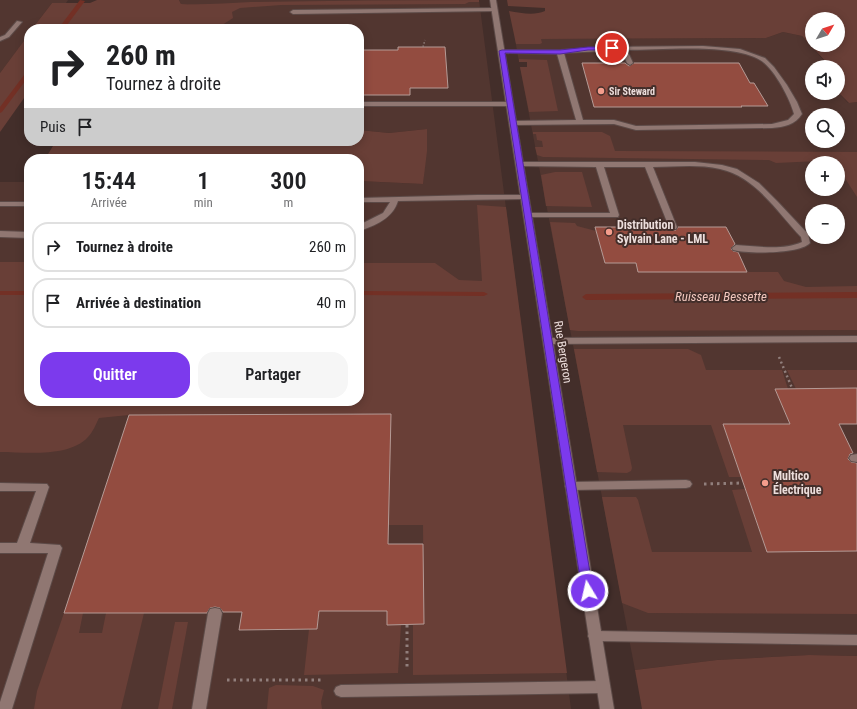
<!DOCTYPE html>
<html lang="fr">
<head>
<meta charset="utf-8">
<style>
  body { margin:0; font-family:"Roboto Condensed",sans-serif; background:#f6f6f6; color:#202124; height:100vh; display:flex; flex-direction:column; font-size:15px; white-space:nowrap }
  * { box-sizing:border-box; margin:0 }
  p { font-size:13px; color:#757577 }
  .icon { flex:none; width:22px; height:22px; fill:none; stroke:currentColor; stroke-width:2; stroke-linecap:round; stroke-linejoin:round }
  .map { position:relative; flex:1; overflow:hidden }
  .sheet { position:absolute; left:24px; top:154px; width:340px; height:252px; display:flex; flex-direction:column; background:#fff; border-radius:16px; box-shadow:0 2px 10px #0003 }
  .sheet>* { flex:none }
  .hud { position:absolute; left:24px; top:24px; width:340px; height:122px; border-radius:16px; box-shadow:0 2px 10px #0003; background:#fff; color:#202124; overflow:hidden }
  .needle { width:26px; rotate:51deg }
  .fabs { position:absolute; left:805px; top:12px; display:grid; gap:8px }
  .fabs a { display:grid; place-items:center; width:40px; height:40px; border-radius:50%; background:#fff; box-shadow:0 2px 10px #0003; font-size:20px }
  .pin { position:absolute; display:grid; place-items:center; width:34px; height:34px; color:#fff; margin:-17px; border:2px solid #fff; border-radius:50%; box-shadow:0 1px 4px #0007 }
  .me { position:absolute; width:44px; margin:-22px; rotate:351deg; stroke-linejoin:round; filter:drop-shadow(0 0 3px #0008) }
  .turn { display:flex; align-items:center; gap:14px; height:84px; padding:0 16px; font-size:18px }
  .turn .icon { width:52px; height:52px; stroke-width:2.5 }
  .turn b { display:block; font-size:28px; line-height:34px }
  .then { display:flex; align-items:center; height:38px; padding:0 16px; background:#0003; gap:8px; font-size:15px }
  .eta { display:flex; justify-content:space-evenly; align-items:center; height:68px; text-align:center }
  .eta b { font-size:24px; font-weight:600; line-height:28px }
  .button { display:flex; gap:8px; margin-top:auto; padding:8px 16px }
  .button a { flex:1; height:46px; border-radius:16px; background:#7c3aed; color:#fff; font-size:16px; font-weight:600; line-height:46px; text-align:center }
  .button a+a { background:#f6f6f6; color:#202124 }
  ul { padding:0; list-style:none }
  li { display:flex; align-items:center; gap:12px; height:50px; margin:0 8px 6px; padding:0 8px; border:2px solid #e0e0e0; border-radius:16px }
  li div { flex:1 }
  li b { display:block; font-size:15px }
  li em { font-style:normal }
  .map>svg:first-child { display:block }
</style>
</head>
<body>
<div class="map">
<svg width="857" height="709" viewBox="0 0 857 709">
  <rect width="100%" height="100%" fill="#432e2a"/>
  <g fill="#523630" fill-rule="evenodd">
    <polygon points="0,0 68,0 66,3 52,3 32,29 29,29 29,34 0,73"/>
    <polygon points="179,0 479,0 571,709 0,709 0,182 29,182 29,401 359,401 359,181 423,184 427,129 389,133 359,130 359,29 228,29 219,28 206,5 181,4"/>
    <path d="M783,32L802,36L828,65L812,67V93L838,92L848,103L857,102V656L809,655L717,660L635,670L520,67H527V62H519L515,39L766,38ZM812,115H838V141H812ZM812,163H838V189H812ZM812,211H838V237H812Z"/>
  </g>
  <g fill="#693f37" fill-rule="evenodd">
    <path d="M97,0H179L181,4C205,5 228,3 251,2C327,1 403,0 479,0V2H469L465,4L281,5L240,8L232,12L233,18L219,27L228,29H32L52,3H90Z"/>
    <path d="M507,0H857V102L849,103L838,92V67H816L815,66L828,64L802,36L783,32L766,38L541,39L542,43L540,44H516L509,11C521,13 534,16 545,11V8L508,6ZM812,19H838V45H812Z"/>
    <polygon points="29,34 29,91 0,132 0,73"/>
    <polygon points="519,59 547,60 558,111 529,112 520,67 527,67 527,62 519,62"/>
    <polygon points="427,129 427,151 423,184 359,181 359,159 45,159 56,141 359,141 359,130 389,133"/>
    <path d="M533,132H602L610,136L615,151L857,152V197C853,190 838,169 838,163H820L819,161L776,163L769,160L543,157L537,155L535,147H543L542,141L537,140L536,134H533Z"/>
    <polygon points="555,172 582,172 592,207 546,206 541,175"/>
    <path d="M477,205L506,207L567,673L413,675V625L424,624L423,525H388L391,414L129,415L99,418C96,424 93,432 88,437C69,458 25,452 0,452V262H29V401H359V263H435L459,280L482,281Z"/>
    <polygon points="550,222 575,223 577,226 596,231 605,263 636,263 639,272 778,272 784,281 806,287 857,286 857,330 578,331 570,330"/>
    <polygon points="574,349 688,349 701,355 706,370 782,370 788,389 775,389 790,424 723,424 741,477 729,477 711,425 623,425 632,468 631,471 627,473 597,472"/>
    <polygon points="787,370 857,370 857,388 796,389"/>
    <polygon points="745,489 767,552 857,551 857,614 648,613 622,603 602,497 636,497 638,500 652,552 752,552 732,490"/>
    <polygon points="319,611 387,611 387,625 401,625 398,673 304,675 309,629 317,629"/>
    <polygon points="64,613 83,613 79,633 102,633 106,613 144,613 121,709 34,709 37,691"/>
    <polygon points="175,622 188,622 172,709 158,709"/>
    <polygon points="809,655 857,656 857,709 642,709 635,670 717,660"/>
    <polygon points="276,685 313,686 324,690 321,702 322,709 267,709 269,688"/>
  </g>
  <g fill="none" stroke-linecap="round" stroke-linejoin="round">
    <g fill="#733025" fill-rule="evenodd">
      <polygon points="80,0 85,1 64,29 58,29"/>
      <polygon points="29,70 29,76 2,112 0,113 0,107 27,71"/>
      <rect x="0" y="291" width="29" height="4"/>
      <polygon points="359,291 484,292 488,294 484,296 359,295"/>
      <polygon points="857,292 857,298 586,300 582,297 586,294"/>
    </g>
  </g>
  <g fill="#934c40" stroke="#b59b96">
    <polygon points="398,47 445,47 448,88 410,88 410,95 359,95 359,50 398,50"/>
    <polygon points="582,63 625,63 629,66 634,63 739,63 750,83 754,83 768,106 741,106 742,107 594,107"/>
    <polygon points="595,227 667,227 670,230 676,230 678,227 726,227 735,244 731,249 733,251 738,252 747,272 638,272 636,263 605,263"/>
    <polygon points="857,388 857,424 839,424 853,453 850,454 848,459 851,462 857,463 857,551 767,552 723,424 790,424 775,389"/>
    <polygon points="391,414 388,544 423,544 424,624 387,625 387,611 319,611 317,629 239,630 242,612 223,612 220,608 215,607 210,608 207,613 64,613 129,415"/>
  </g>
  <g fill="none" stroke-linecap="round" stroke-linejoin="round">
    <defs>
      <g id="lane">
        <polygon points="495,8 497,9 497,11 293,14 290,12 293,10"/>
        <polygon points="17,21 22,22 9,37 0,41 0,37 5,35"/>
        <path d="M703,46L740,49L765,58L774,67L787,85L797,102L802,114C795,125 784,127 772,128L636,130L614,124L513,125L509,123L513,121L576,120L557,54L502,53L499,51L500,50H560L600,47ZM621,50L627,63L630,65L633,63L627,50C661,50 732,43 760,60C774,68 790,99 794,114L788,120L772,124L636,126L614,120H583L564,53Z"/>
        <polygon points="359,102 510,102 513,104 510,106 360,106"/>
        <path d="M517,162H695L722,165L737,169L759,183L778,202L808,234L810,243C800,254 748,254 733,250L732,248L736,245C757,246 782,251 802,242L801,237C777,212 756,177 720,169C698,164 675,167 653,167L677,227L676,229H670L669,227L645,167H604L619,215L618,217H525L524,215L525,213H610L596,167L520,166H517Z"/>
        <path d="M477,195H525L529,197L525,199L398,201C393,218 375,226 359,231V225L383,213L390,202H359V198Z"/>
        <rect x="0" y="202" width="29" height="4"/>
        <polygon points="0,231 29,232 29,238 0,237"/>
        <polygon points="857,336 857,342 549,344 544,341 549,338"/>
        <polygon points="857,454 857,462 851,461 849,458 851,455"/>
        <polygon points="686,480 690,481 692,484 690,487 686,488 571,490 567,489 565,486 567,483 571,482"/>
        <polygon points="0,483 47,484 49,487 30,543 60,545 62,548 12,709 0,709 0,702 48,553 0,553 0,543 17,543 36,491 0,491"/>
        <polygon points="215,608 220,609 222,613 206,709 192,709 208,613 210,609"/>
        <polygon points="595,631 857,635 857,645 595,641 590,640 588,636 590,632"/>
        <polygon points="603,681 608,683 610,687 608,691 603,693 341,697 336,695 334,691 336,687 341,685"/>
      </g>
      <polygon id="street" points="490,0 496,0 614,709 600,709"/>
    </defs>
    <use href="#lane" stroke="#5c4a47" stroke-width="2"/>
    <use href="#street" stroke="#5c4a47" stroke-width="2"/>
    <polyline stroke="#917f7c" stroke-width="1.5" stroke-dasharray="1.5 2" stroke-linecap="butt" points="423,47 425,40"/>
    <polyline stroke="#917f7c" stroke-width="2.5" stroke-dasharray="2 3" stroke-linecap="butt" points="779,357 792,388"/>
    <g stroke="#917f7c" stroke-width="3" stroke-dasharray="2.5 4" stroke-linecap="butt">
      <polyline points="704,484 743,483"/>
      <polyline points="407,625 407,668"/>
      <polyline points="227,680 322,680"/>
    </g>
    <use href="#lane" fill="#907772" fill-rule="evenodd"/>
    <use href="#street" fill="#907772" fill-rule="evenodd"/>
  </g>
  <polygon fill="#7c3aed" stroke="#51269a" points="588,47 612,47 615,48 612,50 588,50 560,54 505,53 593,591 592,594 588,596 583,594 582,591 499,51 502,50 560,50"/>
  <g fill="#f49d8c" stroke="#432e2a" stroke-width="1.5">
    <circle cx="601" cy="91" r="4"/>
    <circle cx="609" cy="232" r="4"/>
    <circle cx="765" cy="483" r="4"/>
  </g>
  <g text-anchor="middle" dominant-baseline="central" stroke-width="4" stroke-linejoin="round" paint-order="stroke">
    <g font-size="10" font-weight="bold" fill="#eddedc" stroke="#432e2a" text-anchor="start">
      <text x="609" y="91">Sir Steward</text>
    </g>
    <g font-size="12" font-weight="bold" fill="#eddedc" stroke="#432e2a" text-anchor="start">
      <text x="617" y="225">Distribution<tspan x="617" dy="14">Sylvain Lane - LML</tspan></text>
      <text x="773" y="476">Multico<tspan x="773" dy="14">Électrique</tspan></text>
    </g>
    <g font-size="12" fill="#eddedc" stroke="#432e2a">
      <text transform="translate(563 352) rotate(81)">Rue Bergeron</text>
    </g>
    <g font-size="13" font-style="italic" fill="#f2c7be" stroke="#432e2a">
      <text x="721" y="296">Ruisseau Bessette</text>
    </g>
  </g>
</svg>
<div class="fabs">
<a><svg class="needle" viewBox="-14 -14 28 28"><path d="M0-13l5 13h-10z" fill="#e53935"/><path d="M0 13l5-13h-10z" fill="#757577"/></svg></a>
<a><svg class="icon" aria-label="sound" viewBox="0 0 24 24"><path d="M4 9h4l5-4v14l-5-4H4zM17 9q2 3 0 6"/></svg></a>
<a><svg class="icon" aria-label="search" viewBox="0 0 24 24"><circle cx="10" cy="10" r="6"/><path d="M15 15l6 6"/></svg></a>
<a>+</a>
<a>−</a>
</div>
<div class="pin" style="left:612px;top:48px;background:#d93025"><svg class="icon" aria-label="arrive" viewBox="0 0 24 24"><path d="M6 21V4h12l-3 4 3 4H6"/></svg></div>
<svg class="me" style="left:588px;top:591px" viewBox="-20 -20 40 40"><circle r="17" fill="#7c3aed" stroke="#fff" stroke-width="3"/><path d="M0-11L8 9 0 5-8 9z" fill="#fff"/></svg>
<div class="hud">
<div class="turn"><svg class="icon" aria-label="right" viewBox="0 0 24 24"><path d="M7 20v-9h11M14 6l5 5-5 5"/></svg><div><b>260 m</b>Tournez à droite</div></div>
<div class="then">Puis<svg class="icon" aria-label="arrive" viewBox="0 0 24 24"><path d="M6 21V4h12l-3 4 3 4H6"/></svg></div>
</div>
<section class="sheet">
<div class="eta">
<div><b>15:44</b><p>Arrivée</p></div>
<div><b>1</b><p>min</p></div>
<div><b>300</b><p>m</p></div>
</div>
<ul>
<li><svg class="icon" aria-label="right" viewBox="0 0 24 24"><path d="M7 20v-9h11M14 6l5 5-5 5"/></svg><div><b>Tournez à droite</b></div><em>260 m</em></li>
<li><svg class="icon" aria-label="arrive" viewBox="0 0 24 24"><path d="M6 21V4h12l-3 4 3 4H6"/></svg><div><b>Arrivée à destination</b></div><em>40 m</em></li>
</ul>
<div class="button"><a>Quitter</a><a>Partager</a></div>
</section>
</div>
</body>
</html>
